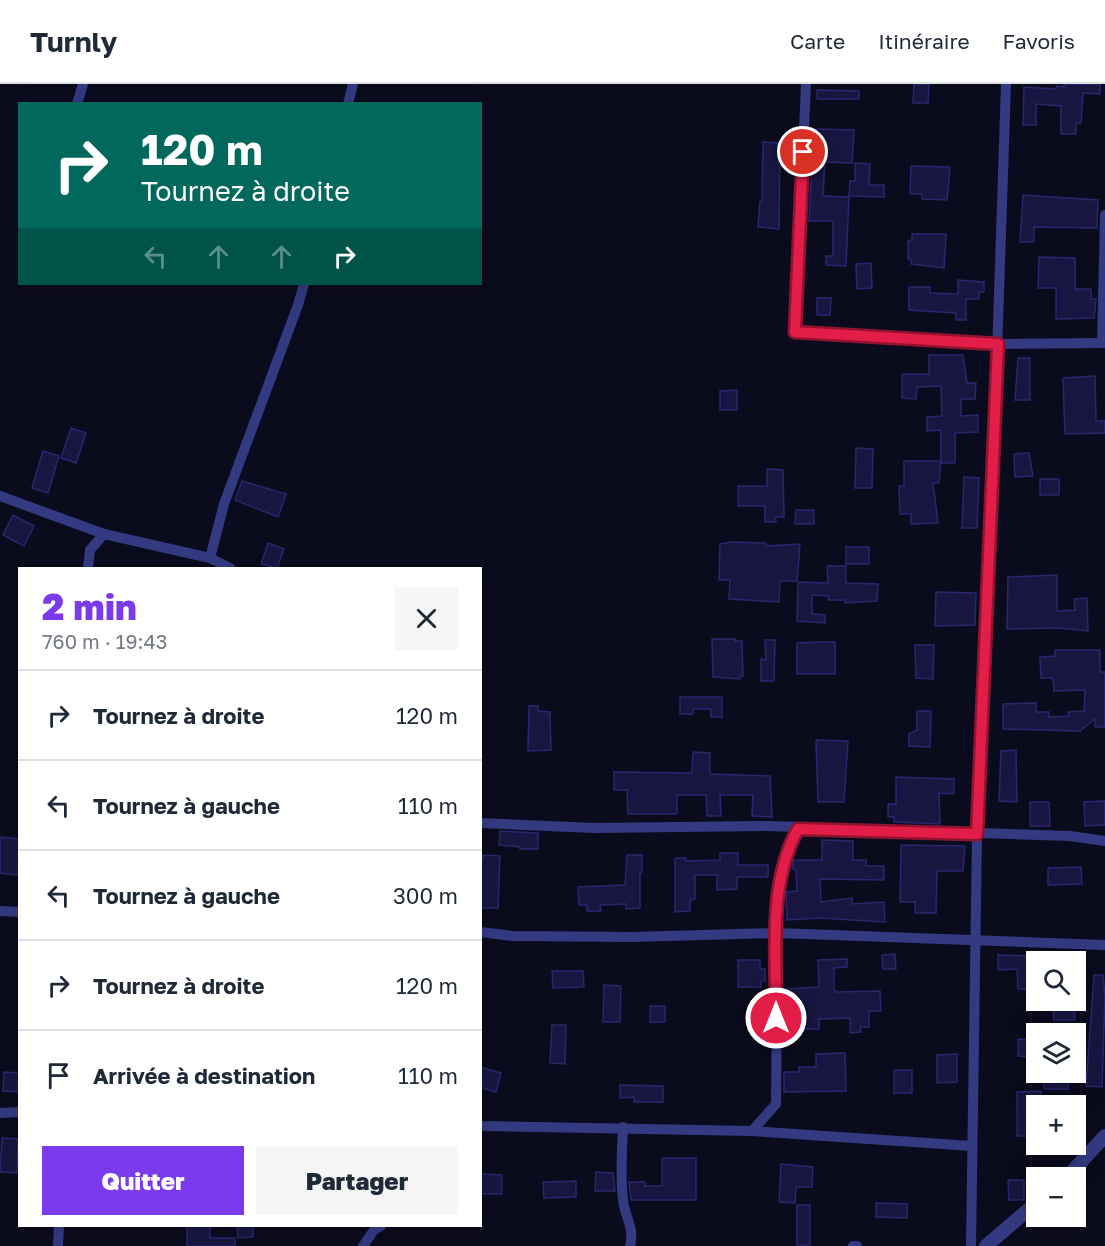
<!DOCTYPE html>
<html lang="fr">
<head>
<meta charset="utf-8">
<style>
  body { margin:0; font-family:"Golos Text",sans-serif; background:#f6f6f7; color:#1f2937; height:100vh; display:flex; flex-direction:column; font-size:22px; white-space:nowrap }
  * { box-sizing:border-box; margin:0 }
  p { font-size:20px; color:#747a83 }
  .icon { flex:none; width:33px; height:33px; fill:none; stroke:currentColor; stroke-width:2; stroke-linecap:round; stroke-linejoin:round }
  .map { position:relative; flex:1; overflow:hidden }
  .drawer { position:absolute; left:18px; top:483px; width:464px; height:660px; display:flex; flex-direction:column; background:#fff; border-radius:0px; box-shadow:0 6px 24px #0002 }
  .drawer>* { flex:none }
  .guide { position:absolute; left:18px; top:18px; width:464px; height:183px; border-radius:0px; box-shadow:0 6px 24px #0002; background:#00695c; color:#fff; overflow:hidden }
  .controls { position:absolute; left:1026px; top:867px; display:grid; gap:12px }
  .controls a { display:grid; place-items:center; width:60px; height:60px; border-radius:0px; background:#fff; box-shadow:0 6px 24px #0002; font-size:30px }
  .pin { position:absolute; display:grid; place-items:center; width:51px; height:51px; color:#fff; margin:-26px; border:3px solid #fff; border-radius:50%; box-shadow:0 2px 6px #0007 }
  .me { position:absolute; width:66px; margin:-33px; rotate:0deg; stroke-linejoin:round; filter:drop-shadow(0 0 4px #0008) }
  .turn { display:flex; align-items:center; gap:21px; height:126px; padding:0 24px; font-size:27px }
  .turn .icon { width:78px; height:78px; stroke-width:2.5 }
  .turn b { display:block; font-size:42px; line-height:51px }
  .lanes { display:flex; align-items:center; height:57px; padding:0 24px; background:#0003; justify-content:center; gap:30px; direction:ltr }
  .lanes .off { opacity:.35 }
  .round { display:grid; place-items:center; flex:none; width:63px; height:63px; border-radius:0px; background:#f6f6f7 }
  .summary { display:flex; align-items:center; justify-content:space-between; height:102px; padding:0 24px }
  h1 { font-size:36px; font-weight:800; line-height:45px; color:#7c3aed }
  .button { display:flex; gap:12px; margin-top:auto; padding:12px 24px }
  .button a { flex:1; height:69px; border-radius:0px; background:#7c3aed; color:#fff; font-size:24px; font-weight:800; line-height:69px; text-align:center }
  .button a+a { background:#f6f6f7; color:#1f2937 }
  ul { padding:0; list-style:none }
  li { display:flex; align-items:center; gap:18px; height:90px; padding:0 24px; border-top:2px solid #e0e1e3 }
  li div { flex:1 }
  li b { display:block; font-size:22px }
  li em { font-style:normal }
  header { display:flex; align-items:center; gap:36px; box-sizing:border-box; height:84px; padding:0 30px; background:#fff; border-bottom:2px solid #e0e1e3 }
  header strong { font-size:28px }
  nav { display:flex; gap:33px; margin-inline-start:auto; font-size:21px }
  .map>svg:first-child { display:block }
</style>
</head>
<body>
<header>
<strong>Turnly</strong>
<nav><a>Carte</a><a>Itinéraire</a><a>Favoris</a></nav>
</header>
<div class="map">
<svg width="1105" height="1162" viewBox="0 0 1105 1162">
  <rect width="100%" height="100%" fill="#0b0b1e"/>
  <g fill="#181640" stroke="#2a266e" stroke-width="1.5">
    <polygon points="914,0 929,0 928,19 913,19"/>
    <polygon points="1064,0 1100,0 1100,10 1083,9 1081,39 1076,39 1076,50 1061,50 1061,22 1036,20 1036,41 1023,41 1024,3 1056,5 1057,2 1064,3"/>
    <polygon points="817,6 859,7 859,15 817,15"/>
    <polygon points="814,45 854,46 852,79 825,78 823,112 849,113 846,182 826,181 826,172 833,172 833,137 809,137"/>
    <polygon points="763,58 780,59 779,145 758,143 760,118 762,118"/>
    <polygon points="855,79 870,80 869,101 884,101 884,113 849,112 850,97 855,97"/>
    <polygon points="911,82 950,83 947,116 922,115 922,110 910,110"/>
    <polygon points="1023,111 1098,116 1097,144 1034,143 1034,158 1020,158"/>
    <polygon points="912,150 946,150 944,184 911,180 911,175 908,175 908,157 912,156"/>
    <polygon points="1039,173 1075,174 1075,205 1091,205 1091,215 1096,215 1094,234 1056,235 1056,204 1038,204"/>
    <polygon points="871,179 872,204 857,205 856,180"/>
    <polygon points="958,196 984,198 984,208 979,208 979,215 966,215 966,236 956,236 956,229 909,226 909,203 930,203 930,209 958,210"/>
    <polygon points="817,214 831,214 830,231 817,231"/>
    <polygon points="929,271 963,271 967,299 976,299 975,315 961,315 961,332 978,331 978,348 955,349 955,379 941,379 941,346 927,347 927,333 942,332 941,302 917,303 916,315 902,314 902,290 929,290"/>
    <polygon points="1018,274 1030,274 1030,316 1015,316"/>
    <polygon points="1095,292 1096,337 1105,337 1105,349 1065,350 1063,294"/>
    <polygon points="737,306 737,326 720,326 720,307"/>
    <polygon points="71,344 86,349 76,379 61,374"/>
    <polygon points="856,364 873,365 872,404 855,404"/>
    <polygon points="43,367 59,372 48,409 32,404"/>
    <polygon points="1029,369 1033,392 1015,393 1014,370"/>
    <polygon points="904,377 941,377 939,399 933,399 938,439 911,440 911,430 900,430 899,402 904,402"/>
    <polygon points="767,385 783,386 784,433 775,433 776,438 765,438 765,422 738,422 738,402 767,402"/>
    <polygon points="964,393 979,394 977,444 962,444"/>
    <rect x="1040" y="395" width="19" height="16"/>
    <polygon points="242,397 286,410 278,433 235,416"/>
    <polygon points="796,426 814,426 814,440 795,440"/>
    <polygon points="13,431 34,442 24,462 3,451"/>
    <polygon points="731,458 766,459 766,462 800,460 797,497 780,497 779,518 729,515 730,496 719,496 720,460"/>
    <polygon points="268,459 284,465 277,484 261,480"/>
    <rect x="846" y="463" width="23" height="17"/>
    <polygon points="827,482 846,482 846,499 878,500 877,517 845,519 845,516 828,516 829,512 812,511 812,530 825,531 825,539 797,537 798,498 828,499"/>
    <polygon points="1057,491 1057,527 1075,526 1074,515 1087,514 1088,547 1058,544 1007,545 1008,493"/>
    <polygon points="936,508 976,509 975,541 935,542"/>
    <polygon points="712,555 735,555 735,557 742,557 743,592 740,592 740,595 713,593"/>
    <polygon points="765,556 775,556 774,597 761,597 761,575 766,576"/>
    <polygon points="818,558 835,558 835,590 797,590 797,559"/>
    <polygon points="915,561 934,561 933,595 916,594"/>
    <polygon points="1055,566 1100,566 1100,588 1105,588 1105,643 1095,643 1095,635 1080,647 1003,645 1003,620 1036,619 1036,628 1049,628 1049,633 1069,632 1068,628 1084,627 1085,606 1054,607 1053,594 1041,594 1040,573 1055,572"/>
    <polygon points="680,613 722,613 722,633 711,633 711,625 693,625 693,630 680,630"/>
    <polygon points="529,622 538,622 538,627 550,628 551,666 528,667"/>
    <polygon points="917,627 931,627 930,663 909,662 909,650 917,646"/>
    <polygon points="816,656 848,657 844,718 818,718"/>
    <polygon points="1016,666 1017,718 999,717 1001,667"/>
    <polygon points="693,668 710,669 710,690 770,692 772,733 752,732 753,711 720,711 721,732 707,732 706,711 677,711 677,730 628,730 627,706 614,706 614,688 692,689"/>
    <polygon points="896,693 954,695 954,710 939,709 940,740 894,738 894,733 888,733 888,720 896,720"/>
    <polygon points="1105,717 1105,741 1085,742 1084,718"/>
    <polygon points="1030,718 1049,718 1050,742 1030,742"/>
    <polygon points="500,747 538,749 538,765 520,765 520,763 499,761"/>
    <polygon points="0,753 20,755 18,791 0,789"/>
    <polygon points="822,756 853,757 853,776 866,776 866,782 884,782 884,796 820,795 821,818 852,814 852,820 884,818 885,838 820,834 787,836 786,808 797,807 796,786 793,785 793,776 822,776"/>
    <polygon points="901,761 965,762 963,787 937,787 936,829 915,829 915,818 900,818"/>
    <polygon points="720,769 738,769 738,781 768,781 768,793 737,793 737,805 717,806 717,791 695,791 695,815 690,816 690,827 675,828 675,774 686,774 686,777 720,776"/>
    <polygon points="483,771 500,772 498,824 480,824 480,776 483,776"/>
    <polygon points="627,771 642,771 642,788 640,788 640,824 626,825 626,820 600,821 601,827 587,827 587,821 579,821 578,803 625,801"/>
    <polygon points="1081,783 1082,800 1048,801 1048,784"/>
    <polygon points="895,870 896,885 883,885 882,871"/>
    <polygon points="998,871 1036,872 1036,899 1030,899 1030,905 1018,905 1017,885 998,886"/>
    <polygon points="847,875 847,883 834,884 834,905 836,908 880,907 881,927 869,927 869,943 860,943 861,948 850,949 850,934 819,935 819,945 785,945 786,905 819,903 818,876"/>
    <polygon points="738,876 760,876 760,885 765,885 765,897 761,897 761,903 738,903"/>
    <polygon points="552,887 583,887 584,903 553,904"/>
    <polygon points="1094,891 1103,891 1105,912 1102,1003 1086,1002"/>
    <polygon points="604,901 621,902 620,938 603,938"/>
    <polygon points="1053,916 1074,916 1075,936 1054,936"/>
    <rect x="650" y="922" width="15" height="16"/>
    <polygon points="552,941 566,941 565,980 550,979"/>
    <polygon points="1018,955 1032,956 1032,973 1018,972"/>
    <polygon points="845,969 846,1007 784,1008 784,988 799,988 799,983 816,983 816,970"/>
    <polygon points="957,970 957,998 937,999 937,971"/>
    <polygon points="480,983 501,989 496,1008 480,1003"/>
    <rect x="894" y="986" width="18" height="23"/>
    <polygon points="4,988 19,989 18,1008 3,1007"/>
    <polygon points="1043,988 1068,988 1068,1005 1044,1005"/>
    <polygon points="620,1001 663,1002 663,1018 634,1018 634,1013 620,1014"/>
    <polygon points="1041,1007 1041,1022 1036,1022 1036,1052 1017,1052 1017,1008"/>
    <polygon points="2,1054 18,1055 17,1089 0,1088"/>
    <polygon points="662,1074 696,1074 696,1116 631,1116 629,1098 645,1098 645,1102 662,1102"/>
    <polygon points="781,1080 813,1083 812,1103 796,1103 795,1119 779,1118"/>
    <polygon points="596,1088 613,1089 615,1107 595,1107"/>
    <polygon points="480,1090 502,1091 502,1110 480,1110"/>
    <polygon points="1008,1096 1024,1096 1024,1116 1009,1116"/>
    <polygon points="576,1097 576,1113 544,1114 543,1098"/>
    <polygon points="876,1119 907,1120 907,1134 876,1133"/>
    <rect x="797" y="1121" width="13" height="40"/>
    <polygon points="187,1142 210,1142 210,1154 235,1154 235,1162 187,1162"/>
    <polygon points="237,1142 253,1142 253,1153 238,1154"/>
  </g>
  <g fill="none" stroke-linecap="round" stroke-linejoin="round">
    <g stroke="#333a81" stroke-width="10">
      <polyline points="806,0 795,247 998,260 1105,259"/>
      <polyline points="77,20 83,0"/>
      <polyline points="348,20 353,0"/>
      <polyline points="1102,259 1105,131"/>
      <polyline points="0,412 104,450"/>
      <polyline points="210,474 224,420 298,221 304,200"/>
      <polyline points="88,484 90,466 104,450 210,474 230,484"/>
      <polyline points="480,739 594,744 768,742 1070,752 1105,757"/>
      <polyline points="0,827 20,828"/>
      <polyline points="480,848 513,852 632,853 777,849 1105,861"/>
      <polyline points="0,1029 20,1028"/>
      <polyline points="480,1042 752,1047 972,1062"/>
      <path d="M623,1043C622,1068 620,1092 623,1116C625,1134 635,1144 630,1162"/>
      <polyline points="752,1047 776,1020 778,803 790,758 798,745"/>
      <polyline points="58,1162 59,1142"/>
      <polyline points="363,1162 374,1146 381,1142"/>
      <polyline points="853,1162 857,1162"/>
      <polyline points="971,1162 977,750 991,449 1006,0"/>
    </g>
    <g stroke="#333a81" stroke-width="14">
      <polyline points="1066,1094 1105,1052"/>
      <polyline points="986,1162 1036,1119"/>
    </g>
  </g>
  <g fill="none" stroke-linecap="round" stroke-linejoin="round">
    <defs>
      <path id="route" d="M776,934C777,872 767,801 798,745L977,750L998,260L795,248L803,68"/>
    </defs>
    <use href="#route" stroke="#92132f" stroke-width="15"/>
    <use href="#route" stroke="#e11d48" stroke-width="10"/>
  </g>
</svg>
<div class="controls">
<a><svg class="icon" aria-label="search" viewBox="0 0 24 24"><circle cx="10" cy="10" r="6"/><path d="M15 15l6 6"/></svg></a>
<a><svg class="icon" aria-label="layers" viewBox="0 0 24 24"><path d="M12 4l9 5-9 5-9-5zM3 14l9 5 9-5"/></svg></a>
<a>+</a>
<a>−</a>
</div>
<div class="pin" style="left:803px;top:68px;background:#d93025"><svg class="icon" aria-label="arrive" viewBox="0 0 24 24"><path d="M6 21V4h12l-3 4 3 4H6"/></svg></div>
<svg class="me" style="left:776px;top:934px" viewBox="-20 -20 40 40"><circle r="17" fill="#e11d48" stroke="#fff" stroke-width="3"/><path d="M0-11L8 9 0 5-8 9z" fill="#fff"/></svg>
<div class="guide">
<div class="turn"><svg class="icon" aria-label="right" viewBox="0 0 24 24"><path d="M7 20v-9h11M14 6l5 5-5 5"/></svg><div><b>120 m</b>Tournez à droite</div></div>
<div class="lanes"><svg class="icon off" aria-label="left" viewBox="0 0 24 24"><path d="M17 20v-9H6M10 6l-5 5 5 5"/></svg><svg class="icon off" aria-label="ahead" viewBox="0 0 24 24"><path d="M12 20V5M6 11l6-6 6 6"/></svg><svg class="icon off" aria-label="ahead" viewBox="0 0 24 24"><path d="M12 20V5M6 11l6-6 6 6"/></svg><svg class="icon" aria-label="right" viewBox="0 0 24 24"><path d="M7 20v-9h11M14 6l5 5-5 5"/></svg></div>
</div>
<section class="drawer">
<div class="summary"><div><h1>2 min</h1><p>760 m · 19:43</p></div><a class="round"><svg class="icon" aria-label="close" viewBox="0 0 24 24"><path d="M6 6l12 12M18 6L6 18"/></svg></a></div>
<ul>
<li><svg class="icon" aria-label="right" viewBox="0 0 24 24"><path d="M7 20v-9h11M14 6l5 5-5 5"/></svg><div><b>Tournez à droite</b></div><em>120 m</em></li>
<li><svg class="icon" aria-label="left" viewBox="0 0 24 24"><path d="M17 20v-9H6M10 6l-5 5 5 5"/></svg><div><b>Tournez à gauche</b></div><em>110 m</em></li>
<li><svg class="icon" aria-label="left" viewBox="0 0 24 24"><path d="M17 20v-9H6M10 6l-5 5 5 5"/></svg><div><b>Tournez à gauche</b></div><em>300 m</em></li>
<li><svg class="icon" aria-label="right" viewBox="0 0 24 24"><path d="M7 20v-9h11M14 6l5 5-5 5"/></svg><div><b>Tournez à droite</b></div><em>120 m</em></li>
<li><svg class="icon" aria-label="arrive" viewBox="0 0 24 24"><path d="M6 21V4h12l-3 4 3 4H6"/></svg><div><b>Arrivée à destination</b></div><em>110 m</em></li>
</ul>
<div class="button"><a>Quitter</a><a>Partager</a></div>
</section>
</div>
</body>
</html>
